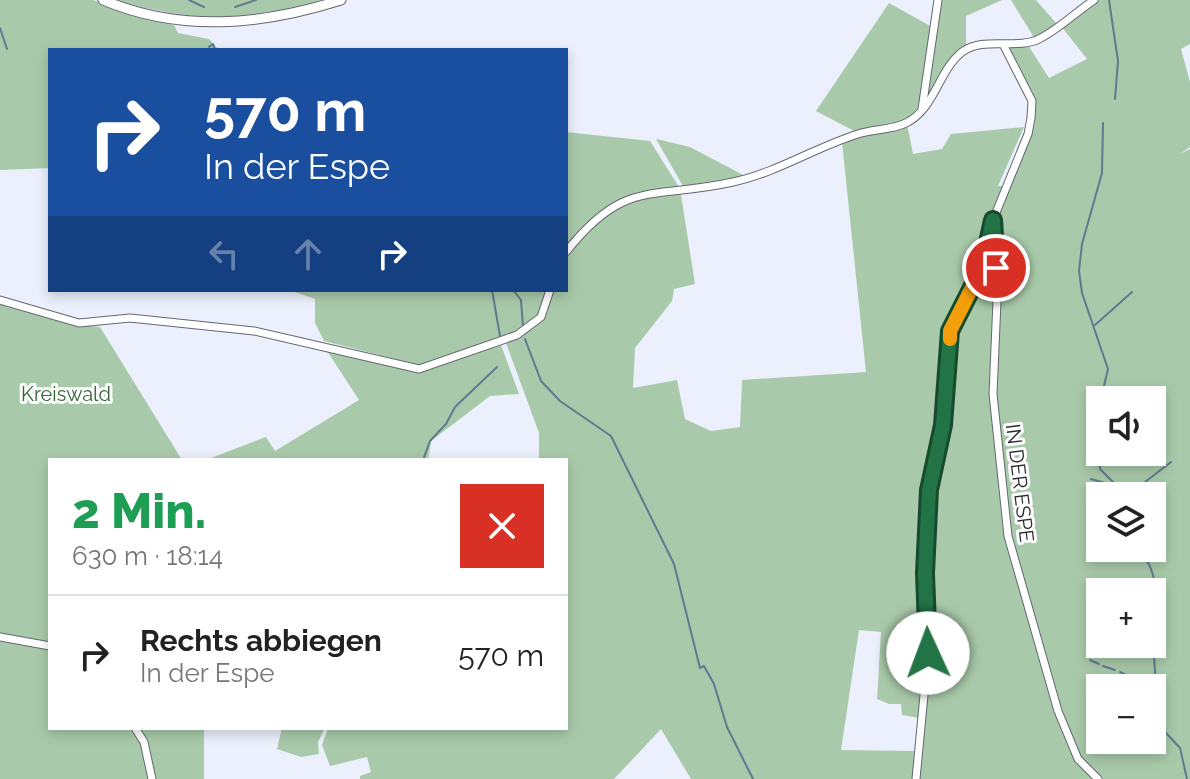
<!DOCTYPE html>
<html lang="de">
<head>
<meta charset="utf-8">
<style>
  body { margin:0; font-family:Raleway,sans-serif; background:#f2f2f2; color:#222; height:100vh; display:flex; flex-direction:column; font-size:30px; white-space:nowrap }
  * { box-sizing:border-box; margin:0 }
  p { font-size:26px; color:#767676 }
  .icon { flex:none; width:44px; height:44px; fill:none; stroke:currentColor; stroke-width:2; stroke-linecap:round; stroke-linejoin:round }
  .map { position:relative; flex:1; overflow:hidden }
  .side { position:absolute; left:48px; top:458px; width:520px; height:272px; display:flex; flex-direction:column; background:#fff; border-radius:0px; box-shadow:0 4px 12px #0003 }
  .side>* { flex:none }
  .hud { position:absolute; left:48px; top:48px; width:520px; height:244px; border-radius:0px; box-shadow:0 4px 12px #0003; background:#1a4fa0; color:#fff; overflow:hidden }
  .buttons { position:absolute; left:1086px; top:386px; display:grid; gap:16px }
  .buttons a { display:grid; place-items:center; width:80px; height:80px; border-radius:0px; background:#fff; box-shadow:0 4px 12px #0003; font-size:40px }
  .pin { position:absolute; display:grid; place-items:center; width:68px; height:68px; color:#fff; margin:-34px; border:4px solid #fff; border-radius:50%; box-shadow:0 2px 8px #0007 }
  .me { position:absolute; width:88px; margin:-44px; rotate:358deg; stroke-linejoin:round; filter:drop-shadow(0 0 6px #0008) }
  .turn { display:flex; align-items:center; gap:28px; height:168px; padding:0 24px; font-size:36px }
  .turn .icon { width:104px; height:104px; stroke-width:2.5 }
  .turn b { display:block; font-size:56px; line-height:68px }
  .lanes { display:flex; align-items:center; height:76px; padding:0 24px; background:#0003; justify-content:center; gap:40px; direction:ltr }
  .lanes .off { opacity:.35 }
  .round { display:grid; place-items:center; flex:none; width:84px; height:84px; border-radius:0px; background:#f2f2f2 }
  .head { display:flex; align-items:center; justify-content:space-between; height:136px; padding:0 24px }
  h1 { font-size:48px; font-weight:800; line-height:60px; color:#1e9e55 }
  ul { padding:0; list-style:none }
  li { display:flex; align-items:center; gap:24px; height:120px; padding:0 24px; border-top:2px solid #e0e0e0 }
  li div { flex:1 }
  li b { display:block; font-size:30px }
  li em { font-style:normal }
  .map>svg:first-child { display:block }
</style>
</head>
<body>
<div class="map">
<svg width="1190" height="779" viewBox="0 0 1190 779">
  <rect width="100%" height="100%" fill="#ecf0fc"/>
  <g fill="#a9caaa" fill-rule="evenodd">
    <polygon points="0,0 93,0 174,25 178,33 209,39 219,50 50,50 50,168 0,170"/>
    <path d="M114,0H321C247,24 189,21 114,0Z"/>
    <polygon points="940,0 1002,0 966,16 966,48 924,107"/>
    <polygon points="1011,0 1036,0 1057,24 1035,39"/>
    <path d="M1098,0H1190V44L1181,49L1190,82V147L1180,154L1190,149V779H916L928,539L923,553L919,718L902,715L901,704H889L877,699L881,632L859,630L841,750L916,751L914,779H691L661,729L614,779H360V776L371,772L367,757L330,766L322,745L328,728H566V460H539V433L506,343L530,329L552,290H566V256L584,233L623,202L677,193L681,195L695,284L674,289L672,301L635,348L633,388L677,380L685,419L711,431L740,427L742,380L866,372L842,142L907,124L913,154L942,149L951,134L1024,127L998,186H1006L1029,134L1033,101L1006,48L1028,45L1049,78L1087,59L1061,26ZM1100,400H1152V452H1100ZM1100,496H1152V548H1100ZM1100,592H1152V644H1100ZM1100,688H1152V740H1100Z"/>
    <polygon points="889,3 932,27 920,110 906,120 856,132 816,111"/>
    <path d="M566,132L650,141L679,187C624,194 600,204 566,249Z"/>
    <polygon points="656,139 690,147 745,176 683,186"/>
    <polygon points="289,290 548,290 539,317 524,329 419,365 324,341 315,323 315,299"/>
    <polygon points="0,301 80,325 100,327 182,460 50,460 50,728 204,728 204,779 0,779"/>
    <polygon points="501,345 519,394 490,396 431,441 428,460 206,460 266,437 275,451 359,400 325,348 419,371"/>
    <polygon points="282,728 325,728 318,742 319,754 301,757 277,749"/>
  </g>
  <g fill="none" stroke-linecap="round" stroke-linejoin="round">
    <g stroke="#617a91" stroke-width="2">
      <polyline points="189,0 204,7"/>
      <polyline points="1109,0 1118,61 1115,99"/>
      <polyline points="235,7 256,0"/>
      <polyline points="0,28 7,49"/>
      <polyline points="209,47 213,44 215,50"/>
      <path d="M1103,123L1102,173L1082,244L1079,271L1082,293L1108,369L1104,386L1099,389C1098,403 1090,417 1091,431C1093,444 1100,455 1100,469L1117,486L1118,496"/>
      <polyline points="492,290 500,336"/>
      <polyline points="513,290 521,300 523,327"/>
      <polyline points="1095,325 1132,292"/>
      <polyline points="525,339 541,381 560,401 611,436 674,564 700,668 704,666 714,684 727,727 753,779"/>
      <polyline points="423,460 430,441 446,424 455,407 497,367"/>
      <polyline points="1091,479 1112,485"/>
      <polyline points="1145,482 1171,462"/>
      <polyline points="1118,493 1140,487"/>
      <path d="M1136,548C1159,568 1157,596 1152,624"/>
      <polyline points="1152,629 1156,685 1161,701 1155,721 1180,748 1187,779"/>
      <polyline points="1090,660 1099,664"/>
      <polyline points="1103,666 1115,670"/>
      <polyline points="1120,672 1158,690"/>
    </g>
    <defs>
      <g id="minor">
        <polyline points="922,109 938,0"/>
        <polyline points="994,231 997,301 993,394 1008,536 1058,711 1078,759 1098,779"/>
        <path d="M566,252C625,178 651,200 733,182C776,173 816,147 858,134C873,129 892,130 906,123C935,109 938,71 962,52C983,36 1016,50 1039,39C1059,29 1076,12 1094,0"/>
        <polyline points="0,300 79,323 130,318 254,331 419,369 517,335 541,317 550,290"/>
        <polyline points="0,637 50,646"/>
        <polyline points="135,728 144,742 152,779"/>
        <polyline points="916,779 928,653 925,573 929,490 943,425 950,331 983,266 993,220 1028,134 1031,118 1032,101 1004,46"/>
      </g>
      <path id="major" d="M103,0C182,33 262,25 341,0"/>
    </defs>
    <use href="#minor" stroke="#646771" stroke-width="9"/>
    <use href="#major" stroke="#646771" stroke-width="11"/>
    <use href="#minor" stroke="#fff" stroke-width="7"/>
    <use href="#major" stroke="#fff" stroke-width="9"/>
  </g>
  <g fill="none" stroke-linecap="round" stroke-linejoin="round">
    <defs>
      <polyline id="route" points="928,653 925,573 929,490 943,425 950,331 983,266 993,220 996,268"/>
    </defs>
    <use href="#route" stroke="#164b2e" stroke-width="20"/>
    <use href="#route" stroke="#227446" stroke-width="14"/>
    <polyline stroke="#f59e0b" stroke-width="14" points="950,339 950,331 983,266 987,249"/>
  </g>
  <g text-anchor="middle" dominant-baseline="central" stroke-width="6" stroke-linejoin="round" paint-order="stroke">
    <g font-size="20" fill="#336537" stroke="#fefefe">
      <text x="66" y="394">Kreiswald</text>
    </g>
    <g font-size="20" fill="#292a2e" stroke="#fefefe">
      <text transform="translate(1020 483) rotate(83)">IN DER ESPE</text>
    </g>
  </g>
</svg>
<div class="buttons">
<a><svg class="icon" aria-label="sound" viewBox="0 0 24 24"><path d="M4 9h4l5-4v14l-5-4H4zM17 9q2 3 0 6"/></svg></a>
<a><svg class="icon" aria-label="layers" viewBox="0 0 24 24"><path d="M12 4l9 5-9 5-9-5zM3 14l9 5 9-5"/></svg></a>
<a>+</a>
<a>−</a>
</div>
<div class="pin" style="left:996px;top:268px;background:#d93025"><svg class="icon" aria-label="arrive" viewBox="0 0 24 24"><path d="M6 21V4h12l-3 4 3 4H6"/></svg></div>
<svg class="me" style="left:928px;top:653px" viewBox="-20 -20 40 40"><circle r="19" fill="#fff"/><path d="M0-13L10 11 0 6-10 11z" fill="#227446"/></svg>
<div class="hud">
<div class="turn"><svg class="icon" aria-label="right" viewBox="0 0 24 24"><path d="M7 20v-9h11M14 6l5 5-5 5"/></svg><div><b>570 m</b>In der Espe</div></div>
<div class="lanes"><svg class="icon off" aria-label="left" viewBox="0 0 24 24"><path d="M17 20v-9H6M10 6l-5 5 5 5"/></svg><svg class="icon off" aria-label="ahead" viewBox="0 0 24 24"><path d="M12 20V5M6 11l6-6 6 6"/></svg><svg class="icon" aria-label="right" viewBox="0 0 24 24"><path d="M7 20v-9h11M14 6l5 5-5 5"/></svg></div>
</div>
<section class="side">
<div class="head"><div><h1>2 Min.</h1><p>630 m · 18:14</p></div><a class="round" style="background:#d93025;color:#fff"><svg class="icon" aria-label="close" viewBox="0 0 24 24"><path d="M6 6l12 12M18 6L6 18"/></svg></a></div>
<ul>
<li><svg class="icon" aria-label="right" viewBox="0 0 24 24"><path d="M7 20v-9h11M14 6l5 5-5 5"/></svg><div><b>Rechts abbiegen</b><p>In der Espe</p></div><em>570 m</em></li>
</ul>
</section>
</div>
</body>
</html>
